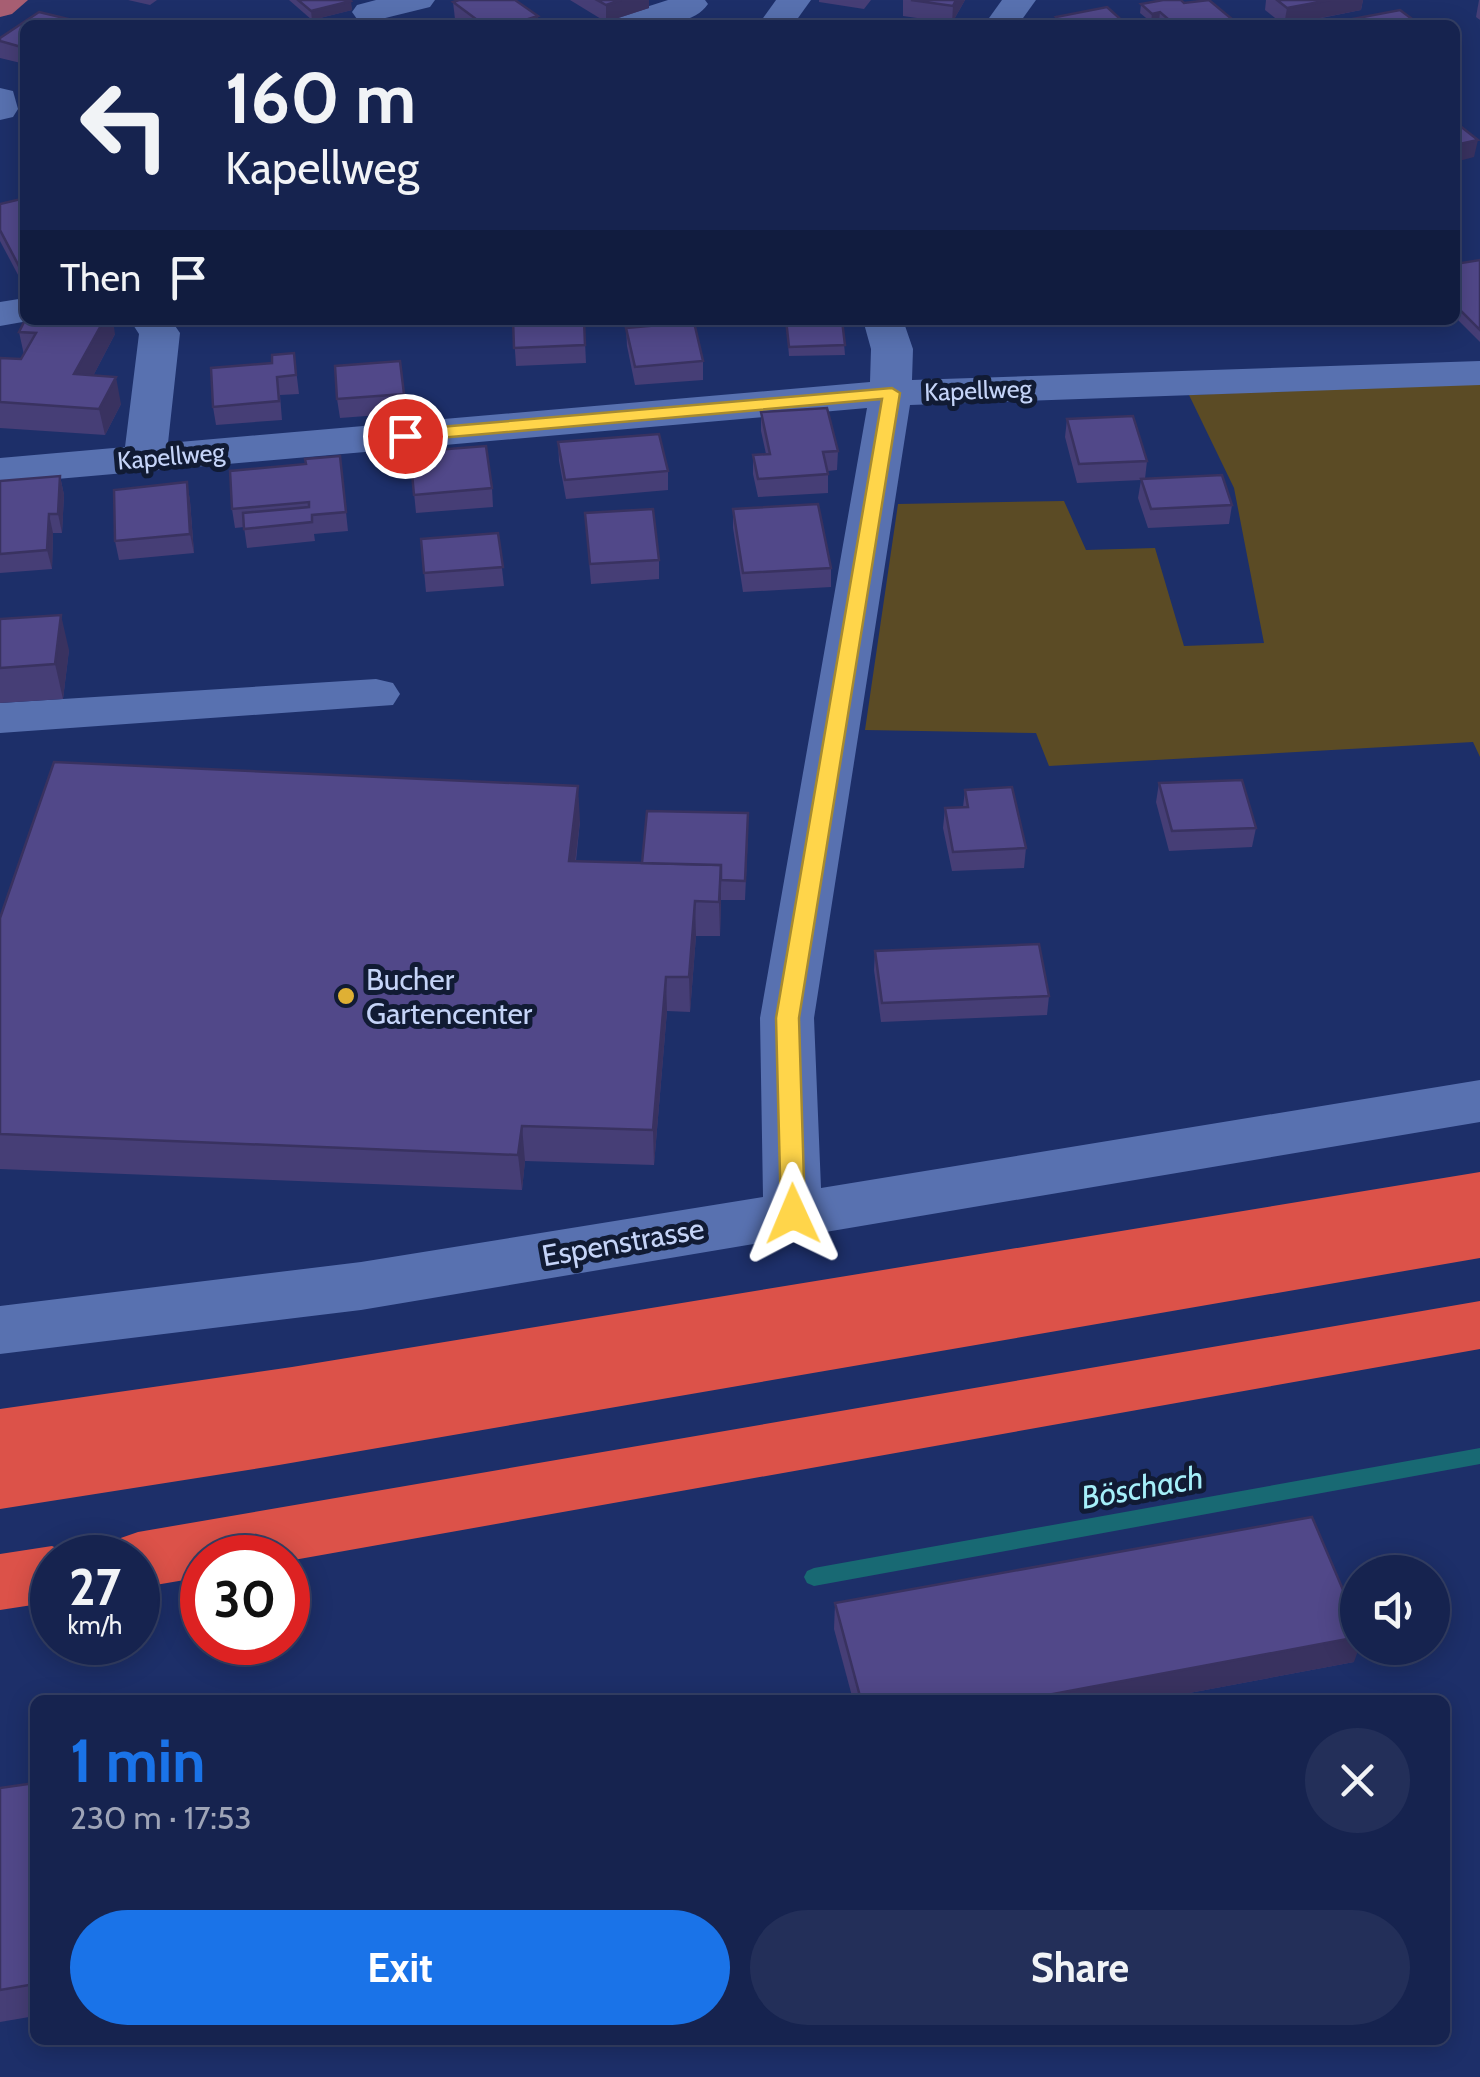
<!DOCTYPE html>
<html lang="en">
<head>
<meta charset="utf-8">
<style>
  body { margin:0; font-family:Cabin,sans-serif; background:#232f59; color:#f1f3f6; height:100vh; display:flex; flex-direction:column; font-size:38px; white-space:nowrap }
  * { box-sizing:border-box; margin:0 }
  p { font-size:32px; color:#9ea4b7 }
  .icon { flex:none; width:55px; height:55px; fill:none; stroke:currentColor; stroke-width:2; stroke-linecap:round; stroke-linejoin:round }
  .map { position:relative; flex:1; overflow:hidden }
  .details { position:absolute; left:30px; top:1695px; width:1420px; height:350px; display:flex; flex-direction:column; background:#16234f; border-radius:15px; box-shadow:0 5px 25px #0003,0 0 0 2px #354066 }
  .details>* { flex:none }
  .guide { position:absolute; left:20px; top:20px; width:1440px; height:305px; border-radius:15px; box-shadow:0 5px 25px #0003,0 0 0 2px #354066; background:#16234f; color:#f1f3f6; overflow:hidden }
  .tools { position:absolute; left:1340px; top:1555px; display:grid; gap:20px }
  .tools a { display:grid; place-items:center; width:110px; height:110px; border-radius:50%; background:#16234f; box-shadow:0 5px 25px #0003,0 0 0 2px #354066; font-size:50px }
  .speed { position:absolute; left:30px; top:1535px; display:flex; gap:20px; font-size:50px; font-weight:700; text-align:center }
  .speed>* { display:grid; place-content:center; width:130px; height:130px; border-radius:50%; background:#16234f; box-shadow:0 5px 25px #0003,0 0 0 2px #354066; line-height:1 }
  .speed small { font-size:25px; font-weight:400 }
  .speed .limit { border:15px solid #d22; background:#fff; color:#111 }
  .pin { position:absolute; display:grid; place-items:center; width:85px; height:85px; color:#fff; margin:-42px; border:5px solid #fff; border-radius:50%; box-shadow:0 2px 10px #0007 }
  .me { position:absolute; width:110px; margin:-55px; rotate:359deg; stroke-linejoin:round; filter:drop-shadow(0 0 8px #0008) }
  .turn { display:flex; align-items:center; gap:35px; height:210px; padding:0 40px; font-size:45px }
  .turn .icon { width:130px; height:130px; stroke-width:2.5 }
  .turn b { display:block; font-size:70px; line-height:85px }
  .then { display:flex; align-items:center; height:95px; padding:0 40px; background:#0003; gap:20px; font-size:38px }
  .round { display:grid; place-items:center; flex:none; width:105px; height:105px; border-radius:52px; background:#232f59 }
  .summary { display:flex; align-items:center; justify-content:space-between; height:170px; padding:0 40px }
  h1 { font-size:60px; font-weight:700; line-height:75px; color:#1a73e8 }
  .button { display:flex; gap:20px; margin-top:auto; padding:20px 40px }
  .button a { flex:1; height:115px; border-radius:60px; background:#1a73e8; color:#fff; font-size:40px; font-weight:700; line-height:115px; text-align:center }
  .button a+a { background:#232f59; color:#f1f3f6 }
  .map>svg:first-child { display:block }
</style>
</head>
<body>
<div class="map">
<svg width="1480" height="2077" viewBox="0 0 1480 2077">
  <rect width="100%" height="100%" fill="#1d2f69"/>
  <polygon fill="#5b4b25" points="1480,383 1480,757 1473,742 1049,766 1036,733 865,730 898,504 1064,501 1086,550 1155,548 1184,646 1264,643 1234,488 1189,395"/>
  <g fill="none" stroke-linecap="round" stroke-linejoin="round">
    <polygon fill="#186973" fill-rule="evenodd" points="1480,1448 1480,1464 814,1586 807,1583 804,1577 807,1571 814,1568"/>
    <g fill="#5871b0" fill-rule="evenodd">
      <polygon points="435,0 430,7 369,22 357,19 352,12 357,5 376,0"/>
      <path d="M668,0H705L708,4C690,31 635,25 607,25L612,18Z"/>
      <polygon points="776,0 811,0 793,25 758,25"/>
      <polygon points="1002,0 1036,0 1018,25 984,25"/>
      <polygon points="0,88 13,91 18,109 13,117 0,120"/>
      <polygon points="25,298 25,320 34,320 0,326 0,302"/>
      <polygon points="130,320 171,320 180,333 168,443 870,382 871,349 863,320 903,320 913,349 912,380 1480,361 1480,385 910,405 814,1018 821,1188 1480,1080 1480,1122 361,1310 0,1354 0,1306 361,1262 763,1197 760,1018 867,408 0,484 0,458 125,447 139,334"/>
      <polygon points="376,679 393,683 400,694 393,705 0,733 0,703"/>
    </g>
    <polygon fill="#a75e72" fill-rule="evenodd" points="0,0 28,0 12,14 0,17"/>
    <g fill="#dc5249" fill-rule="evenodd">
      <polygon points="1480,1172 1480,1258 279,1465 0,1509 0,1409 292,1367"/>
      <polygon points="1480,1301 1480,1349 288,1561 288,1558 202,1558 202,1577 138,1588 138,1558 106,1558 115,1540 138,1532"/>
      <polygon points="52,1546 77,1558 52,1558 52,1602 0,1610 0,1554"/>
    </g>
  </g>
  <g fill="#463e76">
    <polygon points="128,0 157,0 150,5"/>
    <polygon points="289,0 350,0 352,10 312,20"/>
    <polygon points="570,0 649,0 649,8 606,22"/>
    <polygon points="819,0 871,0 864,9 819,2"/>
    <polygon points="903,0 965,0 952,23 903,16"/>
    <polygon points="1266,0 1363,0 1361,10 1287,25 1284,25 1265,10"/>
    <polygon points="1479,0 1480,0 1480,20 1476,17"/>
    <polygon points="453,2 538,16 538,25 463,25 455,19"/>
    <polygon points="1184,3 1239,25 1164,25 1159,21 1151,22 1140,13 1141,4"/>
    <polygon points="39,12 85,23 85,25 25,25 25,64 0,58 0,38"/>
    <polygon points="25,198 25,288 0,241 0,204"/>
    <polygon points="1480,260 1480,342 1455,317 1455,264"/>
    <polygon points="513,320 584,320 586,363 516,366"/>
    <polygon points="786,320 842,320 845,355 789,356"/>
    <polygon points="626,328 703,361 703,380 635,385 627,346"/>
    <polygon points="19,332 115,334 93,376 121,404 105,435 0,428 0,358 21,359 24,355"/>
    <polygon points="294,353 299,394 280,395 282,420 216,425 213,407 272,363"/>
    <polygon points="400,361 406,413 340,418 337,399"/>
    <polygon points="761,412 838,451 837,470 828,471 828,493 758,497 753,474 753,455 766,454 761,431"/>
    <polygon points="1067,419 1147,461 1145,479 1232,505 1229,524 1148,528 1138,498 1141,480 1077,483 1065,437"/>
    <polygon points="558,442 668,471 668,490 566,499 559,461"/>
    <polygon points="410,452 492,488 493,507 416,513"/>
    <polygon points="340,456 348,531 314,534 315,541 247,548 244,527 235,528 232,509 306,464"/>
    <polygon points="60,476 64,495 62,533 53,533 52,569 0,573 0,481"/>
    <polygon points="187,482 190,501 194,553 119,560 115,541"/>
    <polygon points="733,509 831,568 831,587 743,592 733,528"/>
    <polygon points="585,513 659,560 659,579 591,584"/>
    <polygon points="498,533 504,586 426,592 421,539"/>
    <polygon points="0,619 69,650 63,699 0,703"/>
    <polygon points="1159,783 1256,828 1252,847 1169,851 1156,802"/>
    <polygon points="965,790 1026,848 1024,868 952,871 943,828 945,808 963,807"/>
    <polygon points="580,821 576,861 642,863 748,833 745,900 721,900 720,936 696,936 690,1012 667,1011 654,1165 525,1161 522,1190 0,1169 0,918"/>
    <polygon points="875,951 1049,996 1047,1015 881,1022 874,970"/>
    <polygon points="835,1603 1354,1662 1152,1700 853,1700 834,1629"/>
    <polygon points="35,1783 35,2016 0,2022 0,1788"/>
  </g>
  <g fill="#393260">
    <polygon points="621,0 649,0 649,8 606,22 606,5"/>
    <polygon points="956,0 965,0 952,23 953,6"/>
    <polygon points="1330,0 1363,0 1361,10 1284,25 1287,8"/>
    <polygon points="351,1 352,10 312,20 311,11"/>
    <polygon points="1160,12 1159,21 1151,22 1152,14"/>
    <polygon points="538,16 538,25 509,25"/>
    <polygon points="1478,140 1474,157 1455,162 1455,145"/>
    <polygon points="104,320 113,320 115,334 80,401 74,374"/>
    <polygon points="116,377 121,404 105,435 99,409"/>
    <polygon points="60,476 64,495 62,533 58,514"/>
    <polygon points="187,482 190,501 194,553 190,534"/>
    <polygon points="49,514 53,533 52,569 47,550"/>
    <polygon points="61,615 69,650 63,699 55,664"/>
    <polygon points="578,786 580,821 571,896 569,861"/>
    <polygon points="721,865 721,900 720,936 719,902"/>
    <polygon points="695,901 696,936 690,1012 689,977"/>
    <polygon points="666,977 667,1011 654,1165 653,1130"/>
    <polygon points="522,1126 525,1161 522,1190 518,1155"/>
    <polygon points="1358,1637 1358,1648 1359,1648 1354,1662 1152,1700 1021,1700"/>
  </g>
  <g fill="#514889" stroke="#393260" stroke-width="2.5">
    <polygon points="298,0 350,0 351,1 311,11"/>
    <polygon points="459,0 515,0 538,16 509,25 484,25 453,2"/>
    <polygon points="597,0 621,0 606,5"/>
    <polygon points="911,0 956,0 953,6"/>
    <polygon points="1163,0 1181,0 1184,3 1209,0 1239,25 1175,25 1160,12 1152,14 1141,4"/>
    <polygon points="1277,0 1330,0 1287,8"/>
    <polygon points="1107,7 1127,25 1064,25 1056,17"/>
    <polygon points="1400,10 1420,25 1326,24"/>
    <polygon points="39,12 85,23 82,25 25,25 25,48 0,41 0,38"/>
    <polygon points="236,21 240,25 219,25"/>
    <polygon points="1455,122 1478,140 1455,145"/>
    <polygon points="25,198 25,271 22,272 0,230 0,204"/>
    <polygon points="1480,260 1480,330 1455,305 1455,264"/>
    <polygon points="25,320 104,320 74,374 116,377 99,409 0,402 0,358 21,359 36,333 19,332"/>
    <polygon points="513,320 584,320 585,345 514,348"/>
    <polygon points="786,320 842,320 845,345 789,347"/>
    <polygon points="694,322 703,361 635,367 626,328"/>
    <polygon points="294,353 296,375 277,377 279,401 213,407 211,368 272,363 272,355"/>
    <polygon points="400,361 404,394 337,399 335,366"/>
    <polygon points="827,408 838,451 823,452 828,474 758,479 753,455 770,454 761,412"/>
    <polygon points="1133,416 1147,461 1079,464 1067,419"/>
    <polygon points="659,434 668,471 565,480 558,442"/>
    <polygon points="486,446 492,488 414,495 410,452"/>
    <polygon points="340,456 346,512 312,515 312,522 244,529 243,513 309,507 309,502 232,509 230,471 306,464 305,459"/>
    <polygon points="1222,475 1232,505 1151,509 1141,479"/>
    <polygon points="60,476 58,514 49,514 47,550 0,554 0,481"/>
    <polygon points="187,482 190,534 115,541 114,490"/>
    <polygon points="818,504 831,568 743,573 733,509"/>
    <polygon points="653,509 659,560 590,564 585,513"/>
    <polygon points="498,533 503,567 424,573 421,539"/>
    <polygon points="61,615 55,664 0,668 0,619"/>
    <polygon points="54,762 578,786 569,861 721,865 719,902 695,901 689,977 666,977 653,1130 522,1126 518,1155 0,1134 0,918"/>
    <polygon points="1242,780 1256,828 1172,831 1159,783"/>
    <polygon points="1012,787 1026,848 953,852 945,808 968,807 965,790"/>
    <polygon points="647,811 748,813 745,881 721,880 721,865 642,863"/>
    <polygon points="1039,944 1049,996 882,1003 875,951"/>
    <polygon points="1312,1517 1358,1625 1358,1637 1021,1700 861,1700 835,1603"/>
    <polygon points="35,1783 35,1984 0,1990 0,1788"/>
  </g>
  <polygon fill="#ffd54a" stroke="#a68a30" stroke-width="2.5" points="892,388 900,393 799,1018 805,1214 793,1223 781,1214 776,1018 882,399 405,441 396,436 405,430"/>
  <circle fill="#dfb034" stroke="#111b34" stroke-width="4" cx="346" cy="996" r="10"/>
  <g text-anchor="middle" dominant-baseline="central" stroke-width="10" stroke-linejoin="round" paint-order="stroke">
    <g font-size="25" fill="#c5d4f8" stroke="#111b34">
      <text transform="translate(978 390) rotate(-2)">Kapellweg</text>
      <text transform="translate(171 456) rotate(-5)">Kapellweg</text>
    </g>
    <g font-size="30" fill="#c5d4f8" stroke="#111b34" text-anchor="start">
      <text x="366" y="979">Bucher<tspan x="366" dy="34">Gartencenter</tspan></text>
    </g>
    <g font-size="30" fill="#c5d4f8" stroke="#111b34">
      <text transform="translate(623 1242) rotate(-10)">Espenstrasse</text>
    </g>
    <g font-size="32" font-style="italic" fill="#a5eff9" stroke="#111b34">
      <text transform="translate(1142 1487) rotate(-10)">Böschach</text>
    </g>
  </g>
</svg>
<div class="tools">
<a><svg class="icon" aria-label="sound" viewBox="0 0 24 24"><path d="M4 9h4l5-4v14l-5-4H4zM17 9q2 3 0 6"/></svg></a>
</div>
<div class="speed"><div>27<small>km/h</small></div><div class="limit">30</div></div>
<div class="pin" style="left:405px;top:436px;background:#d93025"><svg class="icon" aria-label="arrive" viewBox="0 0 24 24"><path d="M6 21V4h12l-3 4 3 4H6"/></svg></div>
<svg class="me" style="left:793px;top:1214px" viewBox="-20 -20 40 40"><path d="M0-17L14 15 0 8-14 15z" fill="#ffd54a" stroke="#fff" stroke-width="4"/></svg>
<div class="guide">
<div class="turn"><svg class="icon" aria-label="left" viewBox="0 0 24 24"><path d="M17 20v-9H6M10 6l-5 5 5 5"/></svg><div><b>160 m</b>Kapellweg</div></div>
<div class="then">Then<svg class="icon" aria-label="arrive" viewBox="0 0 24 24"><path d="M6 21V4h12l-3 4 3 4H6"/></svg></div>
</div>
<section class="details">
<div class="summary"><div><h1>1 min</h1><p>230 m · 17:53</p></div><a class="round"><svg class="icon" aria-label="close" viewBox="0 0 24 24"><path d="M6 6l12 12M18 6L6 18"/></svg></a></div>
<div class="button"><a>Exit</a><a>Share</a></div>
</section>
</div>
</body>
</html>
